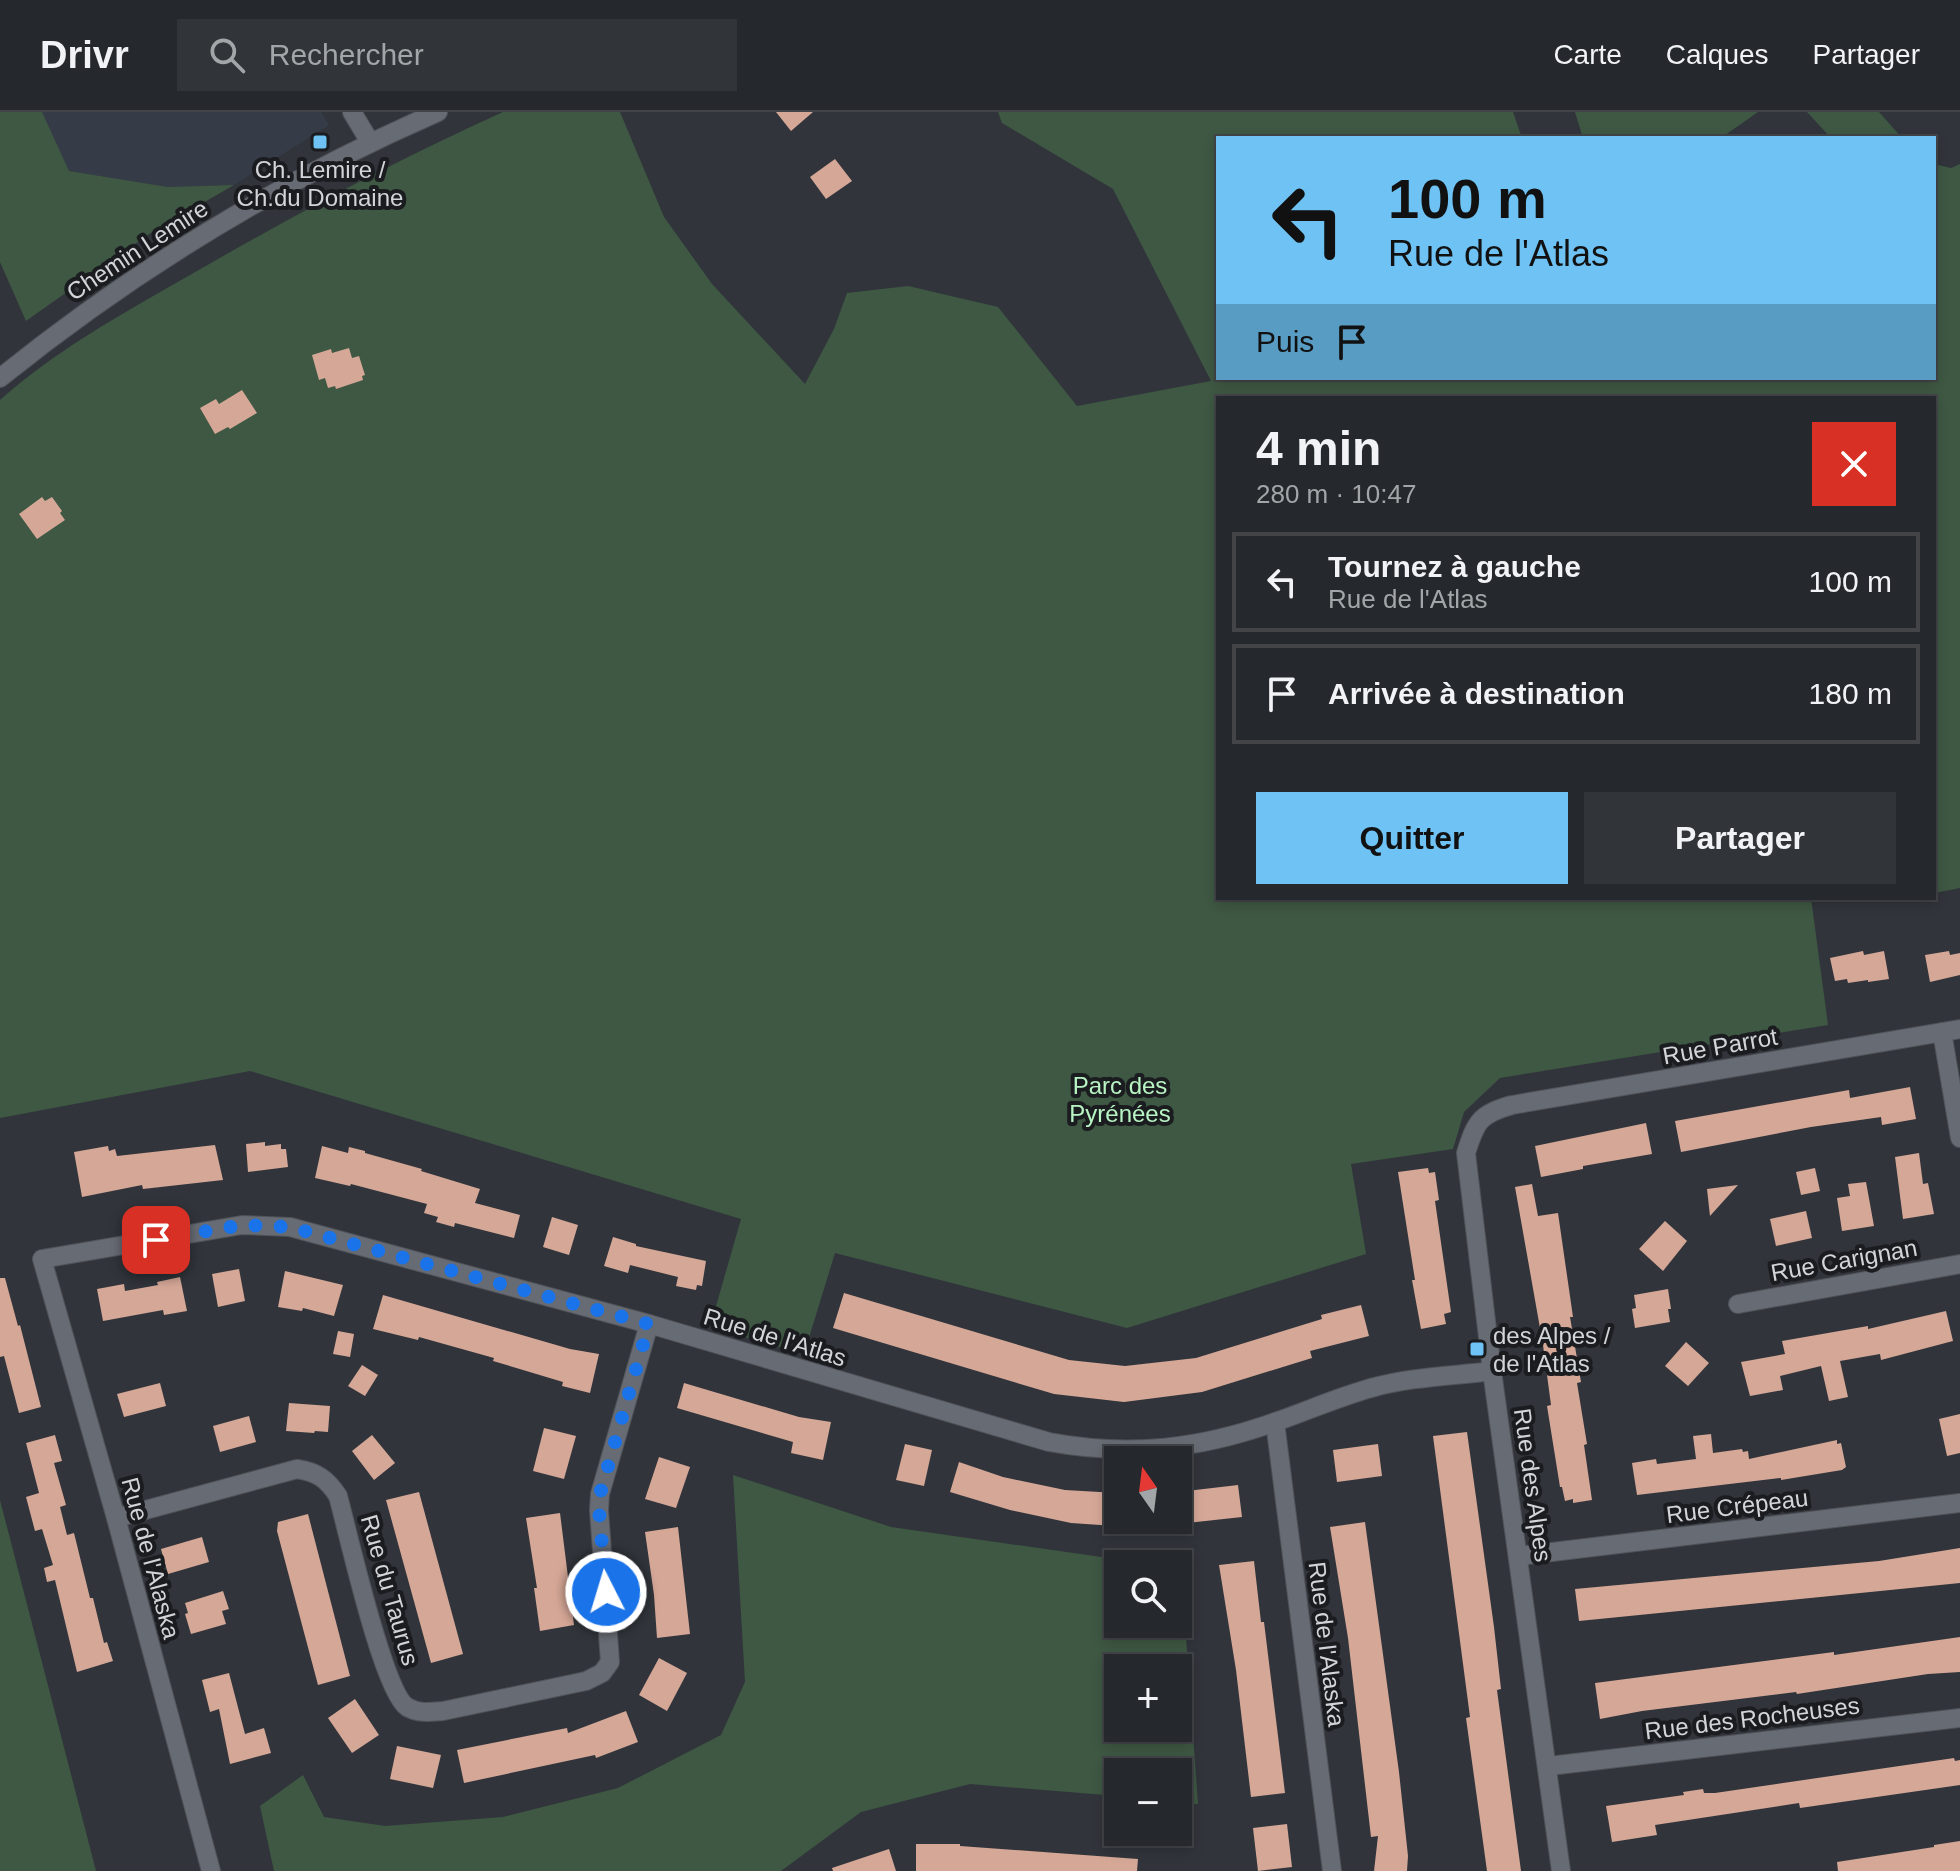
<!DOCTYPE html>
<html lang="fr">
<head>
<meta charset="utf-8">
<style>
  body { margin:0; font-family:Helvetica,sans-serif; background:#313438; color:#f1f3f6; height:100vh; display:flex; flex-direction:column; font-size:30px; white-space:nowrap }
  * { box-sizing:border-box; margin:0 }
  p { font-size:26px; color:#a3a6a9 }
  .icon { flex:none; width:44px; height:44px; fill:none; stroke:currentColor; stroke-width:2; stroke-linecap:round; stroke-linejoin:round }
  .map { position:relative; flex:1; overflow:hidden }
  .sheet { position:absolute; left:1216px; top:284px; width:720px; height:504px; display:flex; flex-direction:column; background:#25282c; border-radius:0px; box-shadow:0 4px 12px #0003,0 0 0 2px #424448 }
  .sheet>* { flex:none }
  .guide { position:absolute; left:1216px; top:24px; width:720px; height:244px; border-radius:0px; box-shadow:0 4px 12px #0003,0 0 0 2px #424448; background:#6fc2f4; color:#111; overflow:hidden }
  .needle { width:52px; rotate:346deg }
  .fabs { position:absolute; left:1104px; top:1334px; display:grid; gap:16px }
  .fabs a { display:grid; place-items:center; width:88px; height:88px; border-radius:0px; background:#25282c; box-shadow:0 4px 12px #0003,0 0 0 2px #424448; font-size:40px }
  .pin { position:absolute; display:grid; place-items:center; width:68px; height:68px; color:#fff; margin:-34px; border-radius:16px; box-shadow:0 4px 12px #0006 }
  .me { position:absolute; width:88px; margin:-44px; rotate:355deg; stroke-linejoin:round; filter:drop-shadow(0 0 6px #0008) }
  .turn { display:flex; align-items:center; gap:28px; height:168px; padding:0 40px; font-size:36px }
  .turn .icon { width:104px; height:104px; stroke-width:2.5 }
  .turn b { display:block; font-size:56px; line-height:68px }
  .then { display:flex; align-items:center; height:76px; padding:0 40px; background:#0003; gap:16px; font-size:30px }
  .round { display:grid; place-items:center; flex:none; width:84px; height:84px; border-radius:0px; background:#313438 }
  .head { display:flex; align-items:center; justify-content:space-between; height:136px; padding:0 40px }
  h1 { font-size:48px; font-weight:800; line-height:60px }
  .primary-button { display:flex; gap:16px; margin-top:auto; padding:16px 40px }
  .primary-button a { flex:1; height:92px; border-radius:0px; background:#6fc2f4; color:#111; font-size:32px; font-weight:800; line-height:92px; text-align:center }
  .primary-button a+a { background:#313438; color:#f1f3f6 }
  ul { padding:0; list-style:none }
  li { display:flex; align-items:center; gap:24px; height:100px; margin:0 16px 12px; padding:0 24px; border:4px solid #424448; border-radius:0px }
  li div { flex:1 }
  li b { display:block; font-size:30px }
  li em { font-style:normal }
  header { display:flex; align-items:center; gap:48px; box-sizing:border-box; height:112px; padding:0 40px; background:#25282c; border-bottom:2px solid #424448 }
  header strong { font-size:38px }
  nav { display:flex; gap:44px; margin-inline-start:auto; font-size:28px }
  .search { width:560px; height:72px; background:#313438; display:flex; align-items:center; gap:20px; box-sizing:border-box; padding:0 28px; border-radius:0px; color:#a3a6a9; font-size:30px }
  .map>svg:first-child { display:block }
</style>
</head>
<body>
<header>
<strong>Drivr</strong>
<div class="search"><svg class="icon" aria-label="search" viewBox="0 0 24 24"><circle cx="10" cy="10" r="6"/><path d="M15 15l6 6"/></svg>Rechercher</div>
<nav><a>Carte</a><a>Calques</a><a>Partager</a></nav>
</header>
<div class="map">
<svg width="1960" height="1759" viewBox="0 0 1960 1759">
  <rect width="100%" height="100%" fill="#31353b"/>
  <polygon fill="#353c48" points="41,0 321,0 329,13 234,73 168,75 68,59"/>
  <g fill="#3e5843" fill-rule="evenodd">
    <polygon points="0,0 42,0 69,59 168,75 234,73 149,122 26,209 0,150"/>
    <path d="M503,0H620L664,105L712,172L805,272L834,217L847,181L908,174L998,195L1077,294L1211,269L1113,77L1002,11L998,0H1513L1522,26H1218V266H1934V52L1951,56L1960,52V776L1934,781V286H1218V786H1811L1828,913L1500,966L1464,1000L1453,1037L1351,1052L1366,1142L1127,1216L835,1141L804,1242L710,1215L741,1107L250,959L0,1006V288C55,239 120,203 183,167C287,107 394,49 503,0Z"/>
    <polygon points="1575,0 1758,0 1721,26 1583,26"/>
    <polygon points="1807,0 1879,0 1902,26 1831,26"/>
    <path d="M733,1363L891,1415L1150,1452H1118V1512H1178V1456H1181L1198,1692L1178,1690V1660H1118V1684L970,1672L861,1700L781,1759H274L260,1694L303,1663L324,1705L385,1714L503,1705L618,1676L721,1623L745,1570ZM1178,1556V1616H1118V1556Z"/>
    <polygon points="0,1388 96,1759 0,1759"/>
  </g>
  <g fill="#d5a797">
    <polygon points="776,0 813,0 791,19"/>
    <polygon points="835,47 852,69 826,87 810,65"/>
    <polygon points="349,236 352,246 359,244 365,263 362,264 363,268 336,277 335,274 328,276 325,266 319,268 312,243 331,237 332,241"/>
    <polygon points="242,278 257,301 230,317 228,315 215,322 200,296 216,287 219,292"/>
    <polygon points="42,385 45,389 52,385 62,399 60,401 65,408 37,427 19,402"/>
    <polygon points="1863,839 1864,843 1884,839 1889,867 1868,870 1868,868 1848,871 1847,867 1835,869 1830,846"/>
    <polygon points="1949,839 1950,843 1960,841 1960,863 1930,870 1925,843"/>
    <polygon points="1910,975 1916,1007 1882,1013 1881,1005 1811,1015 1681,1040 1675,1009 1849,978 1850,986"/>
    <polygon points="1646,1011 1652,1042 1583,1054 1583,1057 1541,1065 1535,1034"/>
    <polygon points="265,1030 265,1034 281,1032 281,1037 286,1037 288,1055 248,1060 246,1032"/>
    <polygon points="215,1033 223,1068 143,1077 142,1073 82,1085 74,1040 108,1034 109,1039 115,1037 117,1044"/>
    <polygon points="322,1034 348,1041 349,1035 365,1039 365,1041 422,1057 421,1059 480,1077 475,1091 520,1103 514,1126 455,1111 454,1115 436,1110 438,1105 424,1101 427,1092 351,1072 350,1074 315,1066"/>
    <polygon points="1919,1041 1923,1072 1928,1071 1934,1102 1903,1107 1895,1045"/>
    <polygon points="1428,1056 1429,1061 1435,1060 1439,1088 1435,1089 1451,1200 1444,1202 1446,1212 1421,1217 1412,1168 1415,1168 1398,1060"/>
    <polygon points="1815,1056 1820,1079 1801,1083 1796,1060"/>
    <polygon points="1866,1070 1874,1114 1842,1119 1837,1086 1850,1084 1848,1072"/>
    <polygon points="1532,1072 1538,1104 1558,1101 1573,1205 1570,1205 1581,1270 1577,1271 1587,1332 1584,1333 1592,1388 1573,1391 1573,1387 1565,1389 1562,1375 1560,1375 1547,1294 1551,1293 1543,1233 1515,1075"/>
    <polygon points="1738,1073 1710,1104 1707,1077"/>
    <polygon points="1806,1099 1812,1126 1776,1134 1770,1107"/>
    <polygon points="552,1105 578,1113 569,1143 543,1135"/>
    <polygon points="1665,1109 1687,1129 1663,1159 1639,1137"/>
    <polygon points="613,1125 636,1132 636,1134 706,1149 702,1174 697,1173 696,1178 676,1174 678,1165 630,1153 628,1161 604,1154"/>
    <polygon points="239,1157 245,1189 218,1195 212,1162"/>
    <polygon points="285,1159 343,1173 334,1204 303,1196 302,1199 278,1195"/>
    <polygon points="180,1165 187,1199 164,1203 163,1198 103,1209 97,1177 124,1172 125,1179 158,1173 157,1170"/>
    <polygon points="0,1166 5,1166 18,1214 20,1213 41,1295 19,1301 4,1244 0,1245"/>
    <polygon points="1668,1177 1671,1197 1668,1197 1670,1210 1635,1216 1632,1197 1636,1196 1634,1183"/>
    <polygon points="844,1181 1069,1248 1125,1254 1196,1246 1322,1207 1321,1203 1361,1193 1369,1224 1310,1239 1312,1246 1202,1280 1124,1290 1054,1282 833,1216"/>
    <polygon points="383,1183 570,1237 599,1242 590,1281 562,1274 563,1270 493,1249 494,1246 419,1225 418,1228 373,1217"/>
    <polygon points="1946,1199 1953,1229 1881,1248 1880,1242 1840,1249 1848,1285 1829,1289 1821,1254 1780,1264 1783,1278 1750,1284 1741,1250 1785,1242 1782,1229 1868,1214 1868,1217"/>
    <polygon points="338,1219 354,1222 350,1245 333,1242"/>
    <polygon points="1686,1230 1709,1251 1688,1274 1665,1254"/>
    <polygon points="362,1253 378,1263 365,1284 348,1274"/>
    <polygon points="160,1271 166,1294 124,1305 117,1282"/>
    <polygon points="684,1271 799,1305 831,1310 823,1348 791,1341 793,1330 677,1296"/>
    <polygon points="289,1291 330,1294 328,1320 315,1319 314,1321 286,1319"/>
    <polygon points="1960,1302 1960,1341 1947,1344 1939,1307"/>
    <polygon points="249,1304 256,1330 220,1340 213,1314"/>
    <polygon points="544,1316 576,1324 564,1367 533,1359"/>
    <polygon points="1467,1320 1494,1515 1501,1577 1497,1578 1521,1759 1487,1759 1466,1606 1470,1605 1433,1324"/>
    <polygon points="1711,1322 1713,1341 1742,1337 1743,1340 1748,1339 1749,1347 1837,1328 1837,1332 1841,1331 1846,1355 1842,1358 1781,1368 1781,1366 1637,1383 1632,1351 1656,1347 1657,1352 1696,1347 1693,1324"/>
    <polygon points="55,1323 62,1349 54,1351 66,1393 60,1395 67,1423 74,1421 90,1486 93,1486 104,1531 107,1530 113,1549 77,1560 55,1468 47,1470 44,1456 53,1453 42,1417 35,1419 26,1385 39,1381 26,1331"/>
    <polygon points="372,1323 395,1351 374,1368 352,1339"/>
    <polygon points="905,1332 932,1338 924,1374 896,1368"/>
    <polygon points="1378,1332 1382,1364 1337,1370 1333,1338"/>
    <polygon points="659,1345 690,1355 676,1396 645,1387"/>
    <polygon points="959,1350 1003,1365 1065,1378 1117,1381 1115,1414 1071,1411 1010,1398 950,1380"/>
    <polygon points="1238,1373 1242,1405 1178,1412 1178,1380"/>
    <polygon points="419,1380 463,1542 431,1551 386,1388"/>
    <polygon points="560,1401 574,1513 540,1519 534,1476 537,1476 526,1406"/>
    <polygon points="308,1402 350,1564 318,1573 277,1419 278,1410"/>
    <polygon points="1365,1410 1399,1660 1408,1744 1407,1759 1374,1759 1378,1724 1371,1725 1348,1526 1330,1415"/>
    <polygon points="678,1415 690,1522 657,1526 654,1483 645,1420"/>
    <polygon points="202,1425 209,1450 168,1462 161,1437"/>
    <polygon points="1960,1436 1960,1471 1579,1509 1575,1477 1879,1449"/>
    <polygon points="1254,1449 1261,1510 1264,1510 1285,1681 1251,1685 1236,1558 1219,1453"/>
    <polygon points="223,1479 229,1497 222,1499 226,1512 191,1522 185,1502 188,1501 185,1491"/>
    <polygon points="1960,1525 1960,1560 1928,1562 1797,1582 1796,1580 1642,1599 1600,1607 1595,1571 1834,1540 1834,1543"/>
    <polygon points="659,1546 687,1561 667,1599 639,1583"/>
    <polygon points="229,1561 245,1622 264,1616 271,1641 230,1652 219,1597 210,1600 202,1568"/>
    <polygon points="355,1587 379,1623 352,1641 328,1606"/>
    <polygon points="626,1599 638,1630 596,1646 595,1643 464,1671 457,1638 567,1616 568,1621"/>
    <polygon points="397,1634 441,1643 433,1676 390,1667"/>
    <polygon points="1954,1646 1955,1649 1960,1648 1960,1673 1800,1696 1799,1691 1655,1713 1657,1723 1612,1730 1606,1694 1684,1683 1683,1680 1703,1677 1704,1681 1715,1681"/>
    <polygon points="1287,1712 1292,1755 1258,1759 1253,1716"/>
    <polygon points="1960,1729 1960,1759 1838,1759 1837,1750 1934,1735 1934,1733"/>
    <polygon points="916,1732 960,1732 960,1734 1138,1747 1137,1759 916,1759"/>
    <polygon points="889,1737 896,1759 833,1759 832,1756"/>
  </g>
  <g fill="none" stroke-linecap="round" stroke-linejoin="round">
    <defs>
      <g id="minor">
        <polyline points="352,0 370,30"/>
        <path d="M0,266C134,158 280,69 438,0"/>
        <polyline points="1942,920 1960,1026"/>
        <polyline points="1738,1192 1960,1152"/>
        <polyline points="1275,1310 1332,1759"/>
        <path d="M116,1406L297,1357C317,1360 327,1367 338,1384C348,1420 383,1579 407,1595C419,1602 431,1600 443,1599L586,1569L602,1561L610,1550L599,1398L600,1382L649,1212"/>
        <polyline points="1519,1444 1960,1391"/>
        <polyline points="1549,1654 1960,1606"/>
        <path d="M211,1759L116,1406L42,1147L242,1113L290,1115L649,1212L1049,1330C1130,1345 1201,1337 1278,1309C1309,1298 1339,1285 1371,1276C1410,1265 1452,1264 1492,1259"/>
        <path d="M1561,1759L1492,1259L1466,1041C1476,1009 1480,1002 1512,993L1960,917"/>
      </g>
    </defs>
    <use href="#minor" stroke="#505359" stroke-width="20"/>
    <use href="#minor" stroke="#676b73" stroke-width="18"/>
  </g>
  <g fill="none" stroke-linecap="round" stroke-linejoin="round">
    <polyline stroke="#1a73e8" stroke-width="14" stroke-dasharray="0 25.2" points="156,1128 242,1113 290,1115 649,1212 600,1382 599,1398 606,1480"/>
  </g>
  <g fill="#6fc2f4" stroke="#1a1c1f" stroke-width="3">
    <rect x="312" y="22" width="16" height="16" rx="4"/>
    <rect x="1469" y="1229" width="16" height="16" rx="4"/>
  </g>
  <g text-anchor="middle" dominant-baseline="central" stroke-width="8" stroke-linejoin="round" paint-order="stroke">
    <g font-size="24" fill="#d1d4d8" stroke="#1a1c1f">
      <text x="320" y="57">Ch. Lemire /<tspan x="320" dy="28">Ch.du Domaine</tspan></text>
      <text x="1493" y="1223" text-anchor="start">des Alpes /<tspan x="1493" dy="28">de l'Atlas</tspan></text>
    </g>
    <g font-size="24" fill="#d1d4d8" stroke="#1a1c1f">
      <text transform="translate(137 138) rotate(-33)">Chemin Lemire</text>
      <text transform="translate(1720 934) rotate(-10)">Rue Parrot</text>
      <text transform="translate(1844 1148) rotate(-10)">Rue Carignan</text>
      <text transform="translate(775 1225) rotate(17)">Rue de l'Atlas</text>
      <text transform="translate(1533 1373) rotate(82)">Rue des Alpes</text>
      <text transform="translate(1737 1394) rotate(-7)">Rue Crépeau</text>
      <text transform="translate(151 1446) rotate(75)">Rue de l'Alaska</text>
      <text transform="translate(390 1478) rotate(74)">Rue du Taurus</text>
      <text transform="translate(1327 1532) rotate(83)">Rue de l'Alaska</text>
      <text transform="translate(1752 1606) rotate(-7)">Rue des Rocheuses</text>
    </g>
    <g font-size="24" fill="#b8f3c3" stroke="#1a1c1f">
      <text x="1120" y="973">Parc des<tspan x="1120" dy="28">Pyrénées</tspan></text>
    </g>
  </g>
</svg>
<div class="fabs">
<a><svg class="needle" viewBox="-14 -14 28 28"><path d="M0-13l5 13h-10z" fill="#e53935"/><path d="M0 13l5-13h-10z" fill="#a3a6a9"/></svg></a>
<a><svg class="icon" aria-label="search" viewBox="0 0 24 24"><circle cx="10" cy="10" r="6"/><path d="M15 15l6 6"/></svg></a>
<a>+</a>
<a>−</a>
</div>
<div class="pin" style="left:156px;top:1128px;background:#d93025"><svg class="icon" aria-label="arrive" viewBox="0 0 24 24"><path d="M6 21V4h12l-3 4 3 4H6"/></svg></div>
<svg class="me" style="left:606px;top:1480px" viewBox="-20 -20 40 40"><circle r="17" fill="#1a73e8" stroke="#fff" stroke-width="3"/><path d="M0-11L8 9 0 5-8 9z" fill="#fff"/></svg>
<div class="guide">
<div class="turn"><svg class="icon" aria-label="left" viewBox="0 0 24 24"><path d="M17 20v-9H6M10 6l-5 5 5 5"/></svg><div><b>100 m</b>Rue de l'Atlas</div></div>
<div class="then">Puis<svg class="icon" aria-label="arrive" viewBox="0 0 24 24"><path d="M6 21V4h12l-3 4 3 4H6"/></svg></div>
</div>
<section class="sheet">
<div class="head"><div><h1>4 min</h1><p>280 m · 10:47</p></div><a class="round" style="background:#d93025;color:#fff"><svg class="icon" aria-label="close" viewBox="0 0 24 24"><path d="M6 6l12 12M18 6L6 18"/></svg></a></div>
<ul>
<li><svg class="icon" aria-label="left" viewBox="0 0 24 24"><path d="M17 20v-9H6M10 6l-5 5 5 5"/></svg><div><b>Tournez à gauche</b><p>Rue de l'Atlas</p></div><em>100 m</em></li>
<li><svg class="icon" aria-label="arrive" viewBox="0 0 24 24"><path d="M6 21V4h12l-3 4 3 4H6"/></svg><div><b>Arrivée à destination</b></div><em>180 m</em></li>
</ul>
<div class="primary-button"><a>Quitter</a><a>Partager</a></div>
</section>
</div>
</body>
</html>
